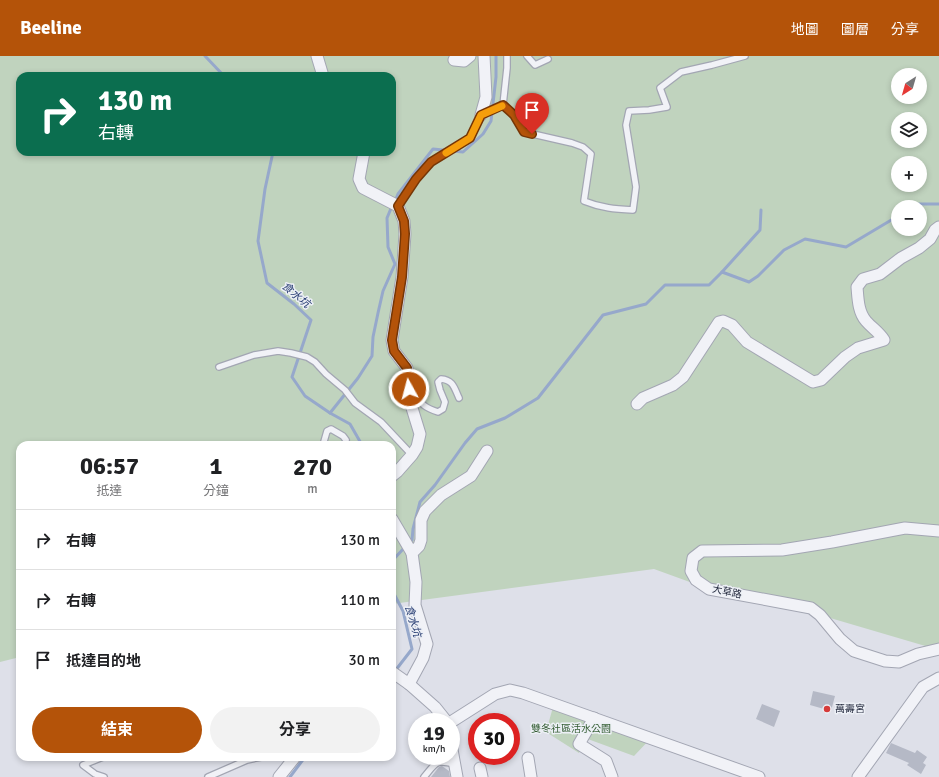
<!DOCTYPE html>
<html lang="zh-TW">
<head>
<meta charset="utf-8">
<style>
  body { margin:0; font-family:Signika,"Noto Sans TC",sans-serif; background:#f2f2f2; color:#202124; height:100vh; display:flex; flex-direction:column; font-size:15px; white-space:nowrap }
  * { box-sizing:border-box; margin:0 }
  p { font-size:13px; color:#757577 }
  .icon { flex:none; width:22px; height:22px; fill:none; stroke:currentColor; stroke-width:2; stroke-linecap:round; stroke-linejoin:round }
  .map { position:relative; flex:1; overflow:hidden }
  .side { position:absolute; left:16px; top:385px; width:380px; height:320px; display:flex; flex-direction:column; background:#fff; border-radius:12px; box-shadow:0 2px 6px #0003 }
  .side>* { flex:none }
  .hud { position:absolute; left:16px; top:16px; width:380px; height:84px; border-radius:12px; box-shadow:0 2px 6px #0003; background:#0b6e4f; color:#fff; overflow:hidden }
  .needle { width:26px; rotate:217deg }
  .fabs { position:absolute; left:891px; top:12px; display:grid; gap:8px }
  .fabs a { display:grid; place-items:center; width:36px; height:36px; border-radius:50%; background:#fff; box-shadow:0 2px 6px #0003; font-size:20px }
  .speed { position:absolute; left:408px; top:657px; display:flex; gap:8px; font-size:20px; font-weight:700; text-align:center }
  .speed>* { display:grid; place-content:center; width:52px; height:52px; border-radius:50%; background:#fff; box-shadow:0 2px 6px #0003; line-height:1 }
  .speed small { font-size:10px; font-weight:400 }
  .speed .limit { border:6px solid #d22; background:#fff; color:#111 }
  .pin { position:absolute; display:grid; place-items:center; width:34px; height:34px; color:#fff; margin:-41px -17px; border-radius:50% 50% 50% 0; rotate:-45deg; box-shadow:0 0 4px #0007 }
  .pin .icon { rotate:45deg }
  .me { position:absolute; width:44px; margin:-22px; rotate:353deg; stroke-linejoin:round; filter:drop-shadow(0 0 3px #0008) }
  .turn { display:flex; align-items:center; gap:14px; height:84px; padding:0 16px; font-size:18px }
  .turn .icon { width:52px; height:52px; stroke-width:2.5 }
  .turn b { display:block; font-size:28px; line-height:34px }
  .eta { display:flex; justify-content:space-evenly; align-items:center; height:68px; text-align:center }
  .eta b { font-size:24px; font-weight:700; line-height:28px }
  .cta { display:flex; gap:8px; margin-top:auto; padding:8px 16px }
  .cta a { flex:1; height:46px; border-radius:24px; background:#b45309; color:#fff; font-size:16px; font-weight:700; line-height:46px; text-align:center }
  .cta a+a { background:#f2f2f2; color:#202124 }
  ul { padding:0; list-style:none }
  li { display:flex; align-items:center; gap:12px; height:60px; padding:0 16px; border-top:1px solid #e0e0e0 }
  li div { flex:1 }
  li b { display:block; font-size:15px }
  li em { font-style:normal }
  header { display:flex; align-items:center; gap:24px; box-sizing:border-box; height:56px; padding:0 20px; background:#b45309; color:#fff }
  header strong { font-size:19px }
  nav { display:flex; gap:22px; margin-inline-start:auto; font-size:14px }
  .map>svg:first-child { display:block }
</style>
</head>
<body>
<header>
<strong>Beeline</strong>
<nav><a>地圖</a><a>圖層</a><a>分享</a></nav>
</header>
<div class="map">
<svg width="939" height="721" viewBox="0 0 939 721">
  <rect width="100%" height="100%" fill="#dee0e9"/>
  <g fill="#c0d3be" fill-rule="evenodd">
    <path d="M0,0H939V594L820,559L709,533L654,513L392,548V389H20V601L0,606ZM898,19H920V41H898ZM20,20H392V96H20ZM898,63H920V85H898ZM898,107H920V129H898ZM898,151H920V173H898Z"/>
    <polygon points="553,651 651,682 634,700 585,682 579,697 546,676"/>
  </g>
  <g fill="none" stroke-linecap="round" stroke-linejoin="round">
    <g stroke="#96a8cb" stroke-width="3">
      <polyline points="205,0 224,20"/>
      <polyline points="273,96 265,133 258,185 267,227 294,248 311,264 292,321 305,340 330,357 350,368 362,389"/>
      <polyline points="395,145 398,138 433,93 463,96 483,78 491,65 496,21 496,0"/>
      <polyline points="914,151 919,148 939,148"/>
      <polyline points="722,216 760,174 761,154"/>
      <polyline points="330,357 358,322 372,300 373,281 378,257 383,235 395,208 388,191 387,162 392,150"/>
      <polyline points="409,487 412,484 413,473 420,446 435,429 465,387 477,373 505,362 538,342 603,259 646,248 665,229 709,229 722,216 749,226 758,220 784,194 805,183 846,191 898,160"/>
      <polyline points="392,505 405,491"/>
      <polyline points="392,534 403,555 412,593 395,615"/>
      <polyline points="290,721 305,701"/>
    </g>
  </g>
  <g fill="#b5b9c6">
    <polygon points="813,635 835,640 831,655 810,649"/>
    <polygon points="762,648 780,655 774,671 756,663"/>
    <polygon points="891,687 915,697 917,694 927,701 923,707 926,709 921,718 907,709 909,707 886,697"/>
    <polygon points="442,710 449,715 450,721 431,721 439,711"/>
  </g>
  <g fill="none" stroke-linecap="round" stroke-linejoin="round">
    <defs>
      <g id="lane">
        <polyline points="527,0 535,9 548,3"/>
        <polyline points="503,49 507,12 507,0"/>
        <path d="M398,150L416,123L431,106L470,82L481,59L503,49L514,59L524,76L572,87L583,91L591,98L584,145C601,152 615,153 633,154L636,131L626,69L629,55L649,54L667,51L660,32L681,16L712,9L745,0"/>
        <polyline points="219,311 254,299 278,295 291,297 307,301 315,306 326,318 345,334 355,347 381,366 412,399"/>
        <path d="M412,336C422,348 423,351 438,356L443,353L445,346L440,334L438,326L441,323C453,324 454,331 459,342"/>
        <polyline points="323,389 327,375 331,373 343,380 346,384"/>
        <polyline points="103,701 83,709 95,718 104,721"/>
        <polyline points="208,721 247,704 261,701"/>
        <path d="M424,721C436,707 435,703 454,708"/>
      </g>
      <g id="street">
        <polyline points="317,0 323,20"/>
        <polyline points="456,0 454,4 464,5 470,0"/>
        <polyline points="481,59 486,41 484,0"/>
        <polyline points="364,96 359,123 363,132 398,150 404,165 405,178 402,221 392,284 394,295 407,312 412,352 420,378 417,391 412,399 397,416 392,420"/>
        <path d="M637,348L643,342L673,329L683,321L719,266L723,265L732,269L747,286L813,326L821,324L845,301L858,292L884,284C879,276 872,272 866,265C858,256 858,242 857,231L863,223L880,218L901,202L919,192L930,183L935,174L939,171"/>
        <polyline points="392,463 412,497"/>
        <polyline points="939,475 905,472 832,486 782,494 702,495 693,502 691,515 696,524 709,533 811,552 820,559 840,583 854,595 885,605 899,606 918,598 939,593"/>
        <polyline points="392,616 409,628 435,651 447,666"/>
        <polyline points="409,628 423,602 427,588 415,549 416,526 412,497 419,490 421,484 421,464 425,455 441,439 471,420 487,395"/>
        <polyline points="594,662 579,688 606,705 612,721"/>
        <polyline points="451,666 495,638 510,634 523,637 759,721"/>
        <polyline points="451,688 457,721"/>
        <polyline points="528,702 531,721"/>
        <polyline points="480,712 482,721"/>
        <polyline points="279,721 295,701"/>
        <polyline points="858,721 923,631 939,622"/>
      </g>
    </defs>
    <use href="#lane" stroke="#a3a6b3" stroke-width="8"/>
    <use href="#street" stroke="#a3a6b3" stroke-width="13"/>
    <use href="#lane" stroke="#f1f2f7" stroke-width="5.5"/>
    <use href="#street" stroke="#f1f2f7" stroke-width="11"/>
  </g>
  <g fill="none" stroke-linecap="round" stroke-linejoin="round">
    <defs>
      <polyline id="route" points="409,333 407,312 394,295 392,284 402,221 405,178 404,165 398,150 416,123 431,106 470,82 481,59 503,49 514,59 524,76 532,78"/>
    </defs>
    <use href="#route" stroke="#753606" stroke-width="10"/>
    <use href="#route" stroke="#b45309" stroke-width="7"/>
    <polyline stroke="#f59e0b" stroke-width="7" points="446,97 470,82 481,59 502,50"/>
  </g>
  <circle fill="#d63b3a" stroke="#edf0f6" stroke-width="1.5" cx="827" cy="653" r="4"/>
  <g text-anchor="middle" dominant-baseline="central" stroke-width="3" stroke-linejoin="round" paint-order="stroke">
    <g font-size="10" fill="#262c40" stroke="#edf0f6">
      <text transform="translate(727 536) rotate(12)">大草路</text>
    </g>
    <g font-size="10" fill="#262c40" stroke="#edf0f6" text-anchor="start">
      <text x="835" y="653">萬壽宮</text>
    </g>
    <g font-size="10" fill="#345d33" stroke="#edf0f6">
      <text x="571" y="673">雙冬社區活水公園</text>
    </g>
    <g font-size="11" font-style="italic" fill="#2e4377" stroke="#edf0f6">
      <text transform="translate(296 239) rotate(40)">食水坑</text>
      <text transform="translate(413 565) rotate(74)">食水坑</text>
    </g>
  </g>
</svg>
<div class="fabs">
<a><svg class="needle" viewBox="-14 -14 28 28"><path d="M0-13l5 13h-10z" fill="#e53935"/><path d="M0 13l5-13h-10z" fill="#757577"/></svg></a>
<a><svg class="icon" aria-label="layers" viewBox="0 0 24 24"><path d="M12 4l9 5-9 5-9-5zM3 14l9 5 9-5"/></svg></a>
<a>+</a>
<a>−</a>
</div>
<div class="speed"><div>19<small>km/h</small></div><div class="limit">30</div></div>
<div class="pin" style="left:532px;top:78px;background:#d93025"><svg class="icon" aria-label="arrive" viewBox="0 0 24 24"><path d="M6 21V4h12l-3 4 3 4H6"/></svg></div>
<svg class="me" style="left:409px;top:333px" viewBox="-20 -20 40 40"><circle r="17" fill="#b45309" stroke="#fff" stroke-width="3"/><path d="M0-11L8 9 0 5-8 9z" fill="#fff"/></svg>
<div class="hud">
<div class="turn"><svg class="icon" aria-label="right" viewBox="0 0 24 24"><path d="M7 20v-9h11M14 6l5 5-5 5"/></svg><div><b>130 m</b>右轉</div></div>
</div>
<section class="side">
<div class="eta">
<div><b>06:57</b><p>抵達</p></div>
<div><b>1</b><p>分鐘</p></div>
<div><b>270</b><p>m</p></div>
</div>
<ul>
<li><svg class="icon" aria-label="right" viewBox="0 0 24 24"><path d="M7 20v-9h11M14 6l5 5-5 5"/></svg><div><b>右轉</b></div><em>130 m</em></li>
<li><svg class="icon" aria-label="right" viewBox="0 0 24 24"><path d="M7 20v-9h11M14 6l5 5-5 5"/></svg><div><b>右轉</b></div><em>110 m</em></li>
<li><svg class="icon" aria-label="arrive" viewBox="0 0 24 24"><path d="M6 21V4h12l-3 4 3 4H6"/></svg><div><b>抵達目的地</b></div><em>30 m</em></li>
</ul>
<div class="cta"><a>結束</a><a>分享</a></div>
</section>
</div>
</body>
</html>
